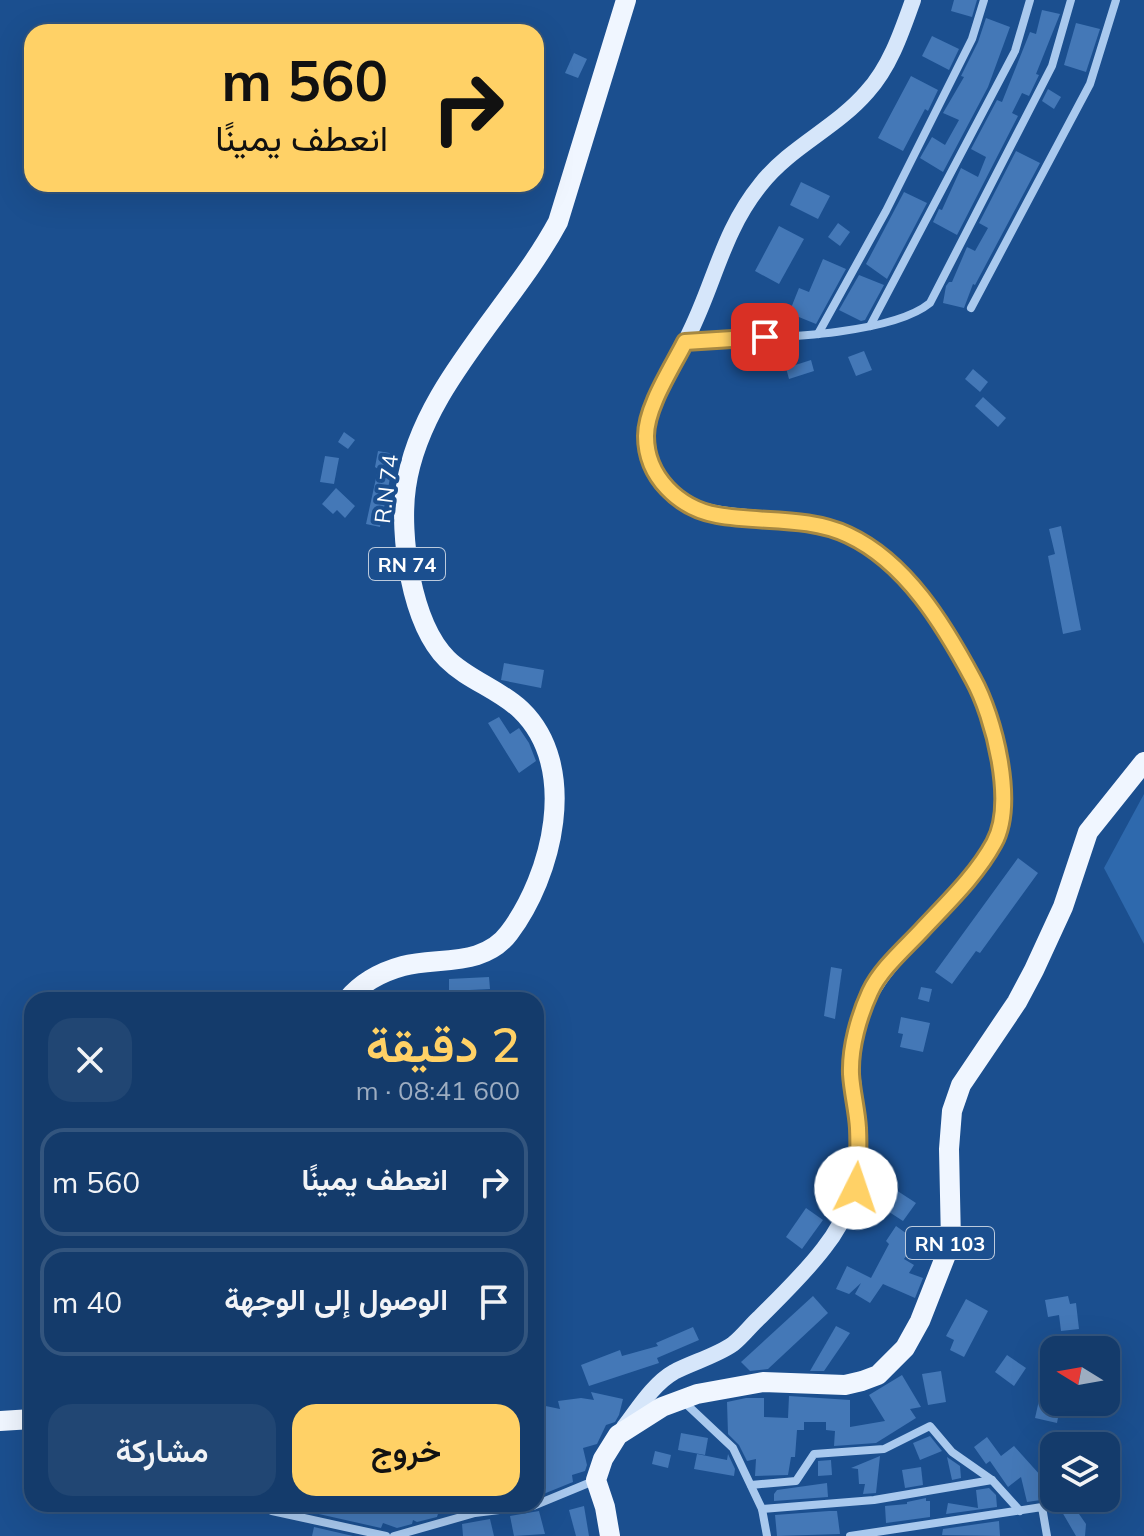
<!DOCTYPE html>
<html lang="ar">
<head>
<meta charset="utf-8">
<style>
  body { margin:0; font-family:Mulish,Vazirmatn,sans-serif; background:#214673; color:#f1f3f6; direction:rtl; height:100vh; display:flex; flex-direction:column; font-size:30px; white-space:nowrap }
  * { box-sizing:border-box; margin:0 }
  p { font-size:26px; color:#9dadc1 }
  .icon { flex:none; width:44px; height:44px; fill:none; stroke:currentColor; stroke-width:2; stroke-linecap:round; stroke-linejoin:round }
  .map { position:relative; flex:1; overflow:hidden; direction:ltr }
  .sheet { position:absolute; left:24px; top:992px; width:520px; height:520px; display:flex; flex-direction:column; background:#143b6b; border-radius:24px; box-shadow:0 8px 32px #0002,0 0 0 2px #33557e; direction:rtl }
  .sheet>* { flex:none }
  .top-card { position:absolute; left:24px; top:24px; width:520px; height:168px; border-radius:24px; box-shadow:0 8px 32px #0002,0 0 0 2px #33557e; direction:rtl; background:#ffd166; color:#111; overflow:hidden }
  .needle { width:52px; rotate:281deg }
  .tools { position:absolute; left:1040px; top:1336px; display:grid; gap:16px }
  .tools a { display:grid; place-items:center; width:80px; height:80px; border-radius:16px; background:#143b6b; box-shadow:0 8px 32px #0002,0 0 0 2px #33557e; font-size:40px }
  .pin { position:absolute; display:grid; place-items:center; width:68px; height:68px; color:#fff; margin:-34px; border-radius:16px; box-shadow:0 4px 12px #0006 }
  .me { position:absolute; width:88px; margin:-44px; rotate:4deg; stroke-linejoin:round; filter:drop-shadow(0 0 6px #0008) }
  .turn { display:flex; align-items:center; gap:28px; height:168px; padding:0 24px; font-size:36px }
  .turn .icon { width:104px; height:104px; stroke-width:2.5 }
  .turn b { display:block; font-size:56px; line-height:68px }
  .round { display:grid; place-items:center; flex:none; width:84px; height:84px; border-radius:24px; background:#214673 }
  .head { display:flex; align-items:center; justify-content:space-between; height:136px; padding:0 24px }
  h1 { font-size:48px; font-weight:600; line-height:60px; color:#ffd166 }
  .action { display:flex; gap:16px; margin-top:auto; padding:16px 24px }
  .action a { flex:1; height:92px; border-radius:24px; background:#ffd166; color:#111; font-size:32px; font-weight:600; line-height:92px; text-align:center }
  .action a+a { background:#214673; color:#f1f3f6 }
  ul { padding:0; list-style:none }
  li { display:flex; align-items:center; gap:24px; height:108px; margin:0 16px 12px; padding:0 8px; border:4px solid #33557e; border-radius:24px }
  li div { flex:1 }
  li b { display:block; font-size:30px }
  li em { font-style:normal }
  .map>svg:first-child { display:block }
</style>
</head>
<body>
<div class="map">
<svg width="1144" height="1536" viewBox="0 0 1144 1536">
  <rect width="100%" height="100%" fill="#1b4f8f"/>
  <polygon fill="#2e69ad" points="1144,794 1144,944 1104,868"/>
  <g fill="#4478b7">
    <polygon points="954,0 977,0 972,17 951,11"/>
    <polygon points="1042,10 1060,14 1036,74 1039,75 1029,96 1022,93 1012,113 1018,116 957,235 933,222 939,209 942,210 961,168 978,177 986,157 971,149 997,100 1002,102 1030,32 1036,34"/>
    <polygon points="986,18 1010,27 988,87 943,172 920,158 932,137 945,145 959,120 943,113 964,77 961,76 978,42"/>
    <polygon points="1076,23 1100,29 1086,72 1064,65"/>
    <polygon points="932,36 959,49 949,70 922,56"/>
    <polygon points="574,53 587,59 578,78 565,73"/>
    <polygon points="911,76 938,90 928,111 925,109 903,151 878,138"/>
    <polygon points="1048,89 1061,97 1054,109 1042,101"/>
    <polygon points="1016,151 1040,163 975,285 973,284 964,308 943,303 946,286 949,282 952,282 967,247 975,251 988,228 979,223"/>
    <polygon points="801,182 830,196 818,219 790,205"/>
    <polygon points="904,192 927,203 887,279 866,264"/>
    <polygon points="838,223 850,232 840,246 828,237"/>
    <polygon points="779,226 804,239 779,284 755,271"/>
    <polygon points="823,259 846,269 816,324 789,313 799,288 809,292"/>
    <polygon points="859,275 884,285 865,320 861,321 839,310"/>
    <polygon points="864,351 872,370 856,376 848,357"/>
    <polygon points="811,360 814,371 789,379 786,368"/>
    <polygon points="973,369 988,382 980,392 965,379"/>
    <polygon points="983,397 1006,418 998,427 975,406"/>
    <polygon points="344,432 355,440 348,449 338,442"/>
    <polygon points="378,451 395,454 380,527 366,524 378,469 375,467"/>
    <polygon points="325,456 339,458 334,484 320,482"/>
    <polygon points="336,488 355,506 345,518 337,510 333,514 322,504"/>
    <polygon points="1061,526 1081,630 1063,634 1048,556 1055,554 1049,529"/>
    <polygon points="504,663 544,670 541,688 501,680"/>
    <polygon points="499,717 510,734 519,728 529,743 536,761 519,773 488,723"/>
    <polygon points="1018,858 1038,873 980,953 976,951 952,984 935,972"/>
    <polygon points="831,967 842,969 835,1019 824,1016"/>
    <polygon points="489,977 490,989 449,991 449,979"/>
    <polygon points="921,987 932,989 929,1002 918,999"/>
    <polygon points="901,1017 930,1023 923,1052 900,1047 903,1034 898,1033"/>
    <polygon points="896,1190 916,1203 903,1221 883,1208"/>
    <polygon points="806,1208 823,1220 802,1249 786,1237"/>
    <polygon points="896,1226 917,1241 904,1259 914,1265 909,1273 923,1278 915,1298 883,1284 870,1303 855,1294 861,1283 849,1294 836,1289 847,1266 871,1278 889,1244 886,1241"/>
    <polygon points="813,1296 828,1313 768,1369 750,1371 741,1362"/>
    <polygon points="1068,1296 1070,1304 1076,1303 1079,1329 1061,1331 1059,1315 1048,1317 1045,1300"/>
    <polygon points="966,1299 988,1311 964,1357 950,1350 954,1340 946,1336"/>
    <polygon points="836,1326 850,1333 824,1371 810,1371"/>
    <polygon points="693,1327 699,1340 657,1358 659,1363 589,1386 581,1365 620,1350 622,1356 658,1346 656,1343"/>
    <polygon points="1007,1355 1026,1368 1014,1386 995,1372"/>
    <polygon points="941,1371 946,1402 928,1405 922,1374"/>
    <polygon points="902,1375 921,1407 910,1409 916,1418 876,1443 834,1446 835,1431 826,1430 826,1422 804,1422 804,1430 797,1430 795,1457 791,1457 788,1475 755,1476 756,1459 747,1461 739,1445 728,1434 727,1402 746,1398 764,1398 764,1417 788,1418 789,1396 850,1400 850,1427 885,1421 869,1395"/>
    <polygon points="591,1392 623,1399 619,1415 615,1422 606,1425 597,1444 583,1448 587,1465 585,1471 572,1475 573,1482 536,1497 536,1404 560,1409 558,1401 581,1398 594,1400"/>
    <polygon points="1040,1396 1061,1402 1057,1423 1035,1418"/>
    <polygon points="681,1433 708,1438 705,1455 678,1450"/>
    <polygon points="930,1436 942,1451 920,1460 913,1443"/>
    <polygon points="987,1437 1001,1456 1014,1446 1041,1476 1047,1474 1054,1498 1027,1502 1021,1477 1008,1487 990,1461 986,1464 974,1447"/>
    <polygon points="655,1451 671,1455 668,1468 652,1464"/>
    <polygon points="697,1454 727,1460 728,1454 735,1469 734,1476 694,1469"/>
    <polygon points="880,1456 876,1493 863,1494 865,1484 859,1484 858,1469 851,1468"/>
    <polygon points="947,1457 960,1466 961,1478 952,1480"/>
    <polygon points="831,1460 832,1475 818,1476 818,1461"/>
    <polygon points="921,1467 923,1485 905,1488 902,1470"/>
    <polygon points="827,1483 828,1497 774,1501 774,1494 777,1490"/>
    <polygon points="989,1488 996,1495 997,1507 946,1514 948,1503 978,1508 976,1490"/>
    <polygon points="926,1498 926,1501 930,1501 930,1517 886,1523 885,1506 907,1504 907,1502"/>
    <polygon points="1070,1498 1088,1498 1093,1506 1079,1514 1086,1524 1085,1536 1076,1536 1058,1505"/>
    <polygon points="289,1504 441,1504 437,1517 417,1522 413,1520 412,1524 397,1528 383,1523 381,1528 301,1510"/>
    <polygon points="584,1506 589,1536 576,1536 569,1510"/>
    <polygon points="539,1511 545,1534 514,1536 510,1516"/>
    <polygon points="829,1511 837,1511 840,1534 777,1536 775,1515"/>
    <polygon points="490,1519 494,1536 463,1536 462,1524"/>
    <polygon points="999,1521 1000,1536 942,1535 943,1529"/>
    <polygon points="314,1527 353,1536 312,1536"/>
  </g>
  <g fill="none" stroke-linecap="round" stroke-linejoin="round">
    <g stroke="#a9c9ee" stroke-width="8">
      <polyline points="971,308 1090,84 1116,0"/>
      <polyline points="870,326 1015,51 1030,0"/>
      <polyline points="818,334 886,211 972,39 984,0"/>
      <path d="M685,342C745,338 886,339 930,303L1052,66L1071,0"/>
      <polyline points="683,1401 733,1448 762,1509 767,1536"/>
      <polyline points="751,1485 796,1481 814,1454 884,1449 930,1426 952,1452 992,1480 1020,1511"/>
      <polyline points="762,1509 874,1500 992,1480"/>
      <polyline points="272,1511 386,1536"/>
      <polyline points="394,1536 475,1513 533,1506 596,1480"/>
      <polyline points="850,1536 1042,1507 1047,1536"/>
    </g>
    <path stroke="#d6e6fa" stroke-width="16" d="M624,1427C638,1409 653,1384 674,1372C693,1362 716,1356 733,1344C743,1336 751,1325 760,1317C782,1295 805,1273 824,1248C853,1212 862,1170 858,1125C855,1093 848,1064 856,1032C867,987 891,963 921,931C946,904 975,877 993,844C1025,787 979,681 946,632C917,588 876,537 820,525C757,510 653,535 647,439C644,404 673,366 688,336C715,283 722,232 761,184C790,147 836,128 867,92C890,67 902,31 913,0"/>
    <g stroke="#f0f6ff" stroke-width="20">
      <path d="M347,1000C361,983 381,972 403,966C439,957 484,967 509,933C552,876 580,767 521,710C499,689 468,680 447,659C411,623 399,535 406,487C420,388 512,308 558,222L626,0"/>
      <polyline points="0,1421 32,1419"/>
      <polyline points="610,1536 605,1507 596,1480 603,1459 618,1435 662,1407 697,1394 763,1382 845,1385 862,1381 878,1375 905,1348 920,1321 951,1242 949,1149 952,1111 961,1085 1017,1002 1034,970 1063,907 1088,832 1144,762"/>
    </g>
  </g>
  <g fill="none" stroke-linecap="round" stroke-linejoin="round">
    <defs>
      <path id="route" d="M765,337L685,342C672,368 646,407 646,436C646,477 679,508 717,515C761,523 807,516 848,535C906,562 944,625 973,679C994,717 1016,803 994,843C976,876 946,904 921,931C904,949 880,970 870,992C859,1016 850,1047 851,1074C852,1092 857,1110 858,1128C859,1148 858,1168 856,1188"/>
    </defs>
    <use href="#route" stroke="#a68842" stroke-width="20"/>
    <use href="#route" stroke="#ffd166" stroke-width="14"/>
  </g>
  <g text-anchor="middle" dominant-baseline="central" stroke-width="8" stroke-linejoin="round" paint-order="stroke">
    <g fill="#1b4f8f" stroke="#bbcadd" stroke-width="2">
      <rect x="369" y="548" width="76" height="32" rx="6"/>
      <rect x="906" y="1227" width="88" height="32" rx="6"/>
    </g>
    <g font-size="20" font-weight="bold" fill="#fff">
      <text x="407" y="564">RN 74</text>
      <text x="950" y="1243">RN 103</text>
    </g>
    <g font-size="22" fill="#fff" stroke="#1b4f8f">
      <text transform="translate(386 489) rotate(-83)">R.N 74</text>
    </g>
  </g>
</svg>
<div class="tools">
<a><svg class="needle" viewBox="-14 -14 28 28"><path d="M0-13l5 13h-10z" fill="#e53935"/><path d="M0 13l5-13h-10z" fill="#9dadc1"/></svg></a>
<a><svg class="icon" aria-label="layers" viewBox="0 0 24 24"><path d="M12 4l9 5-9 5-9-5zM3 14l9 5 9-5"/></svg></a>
</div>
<div class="pin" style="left:765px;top:337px;background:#d93025"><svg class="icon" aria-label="arrive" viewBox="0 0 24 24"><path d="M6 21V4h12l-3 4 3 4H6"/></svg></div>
<svg class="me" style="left:856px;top:1188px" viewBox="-20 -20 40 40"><circle r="19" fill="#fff"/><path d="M0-13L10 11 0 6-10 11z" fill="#ffd166"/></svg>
<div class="top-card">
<div class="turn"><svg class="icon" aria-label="right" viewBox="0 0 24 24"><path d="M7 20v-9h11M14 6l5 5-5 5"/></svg><div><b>560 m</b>انعطف يمينًا</div></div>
</div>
<section class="sheet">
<div class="head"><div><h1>2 دقيقة</h1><p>600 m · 08:41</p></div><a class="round"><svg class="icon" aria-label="close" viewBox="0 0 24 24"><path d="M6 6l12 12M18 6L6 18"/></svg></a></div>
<ul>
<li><svg class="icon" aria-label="right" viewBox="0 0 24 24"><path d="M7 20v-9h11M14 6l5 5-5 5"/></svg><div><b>انعطف يمينًا</b></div><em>560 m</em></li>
<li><svg class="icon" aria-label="arrive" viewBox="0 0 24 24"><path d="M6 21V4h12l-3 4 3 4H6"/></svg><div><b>الوصول إلى الوجهة</b></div><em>40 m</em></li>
</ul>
<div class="action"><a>خروج</a><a>مشاركة</a></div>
</section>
</div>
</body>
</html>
